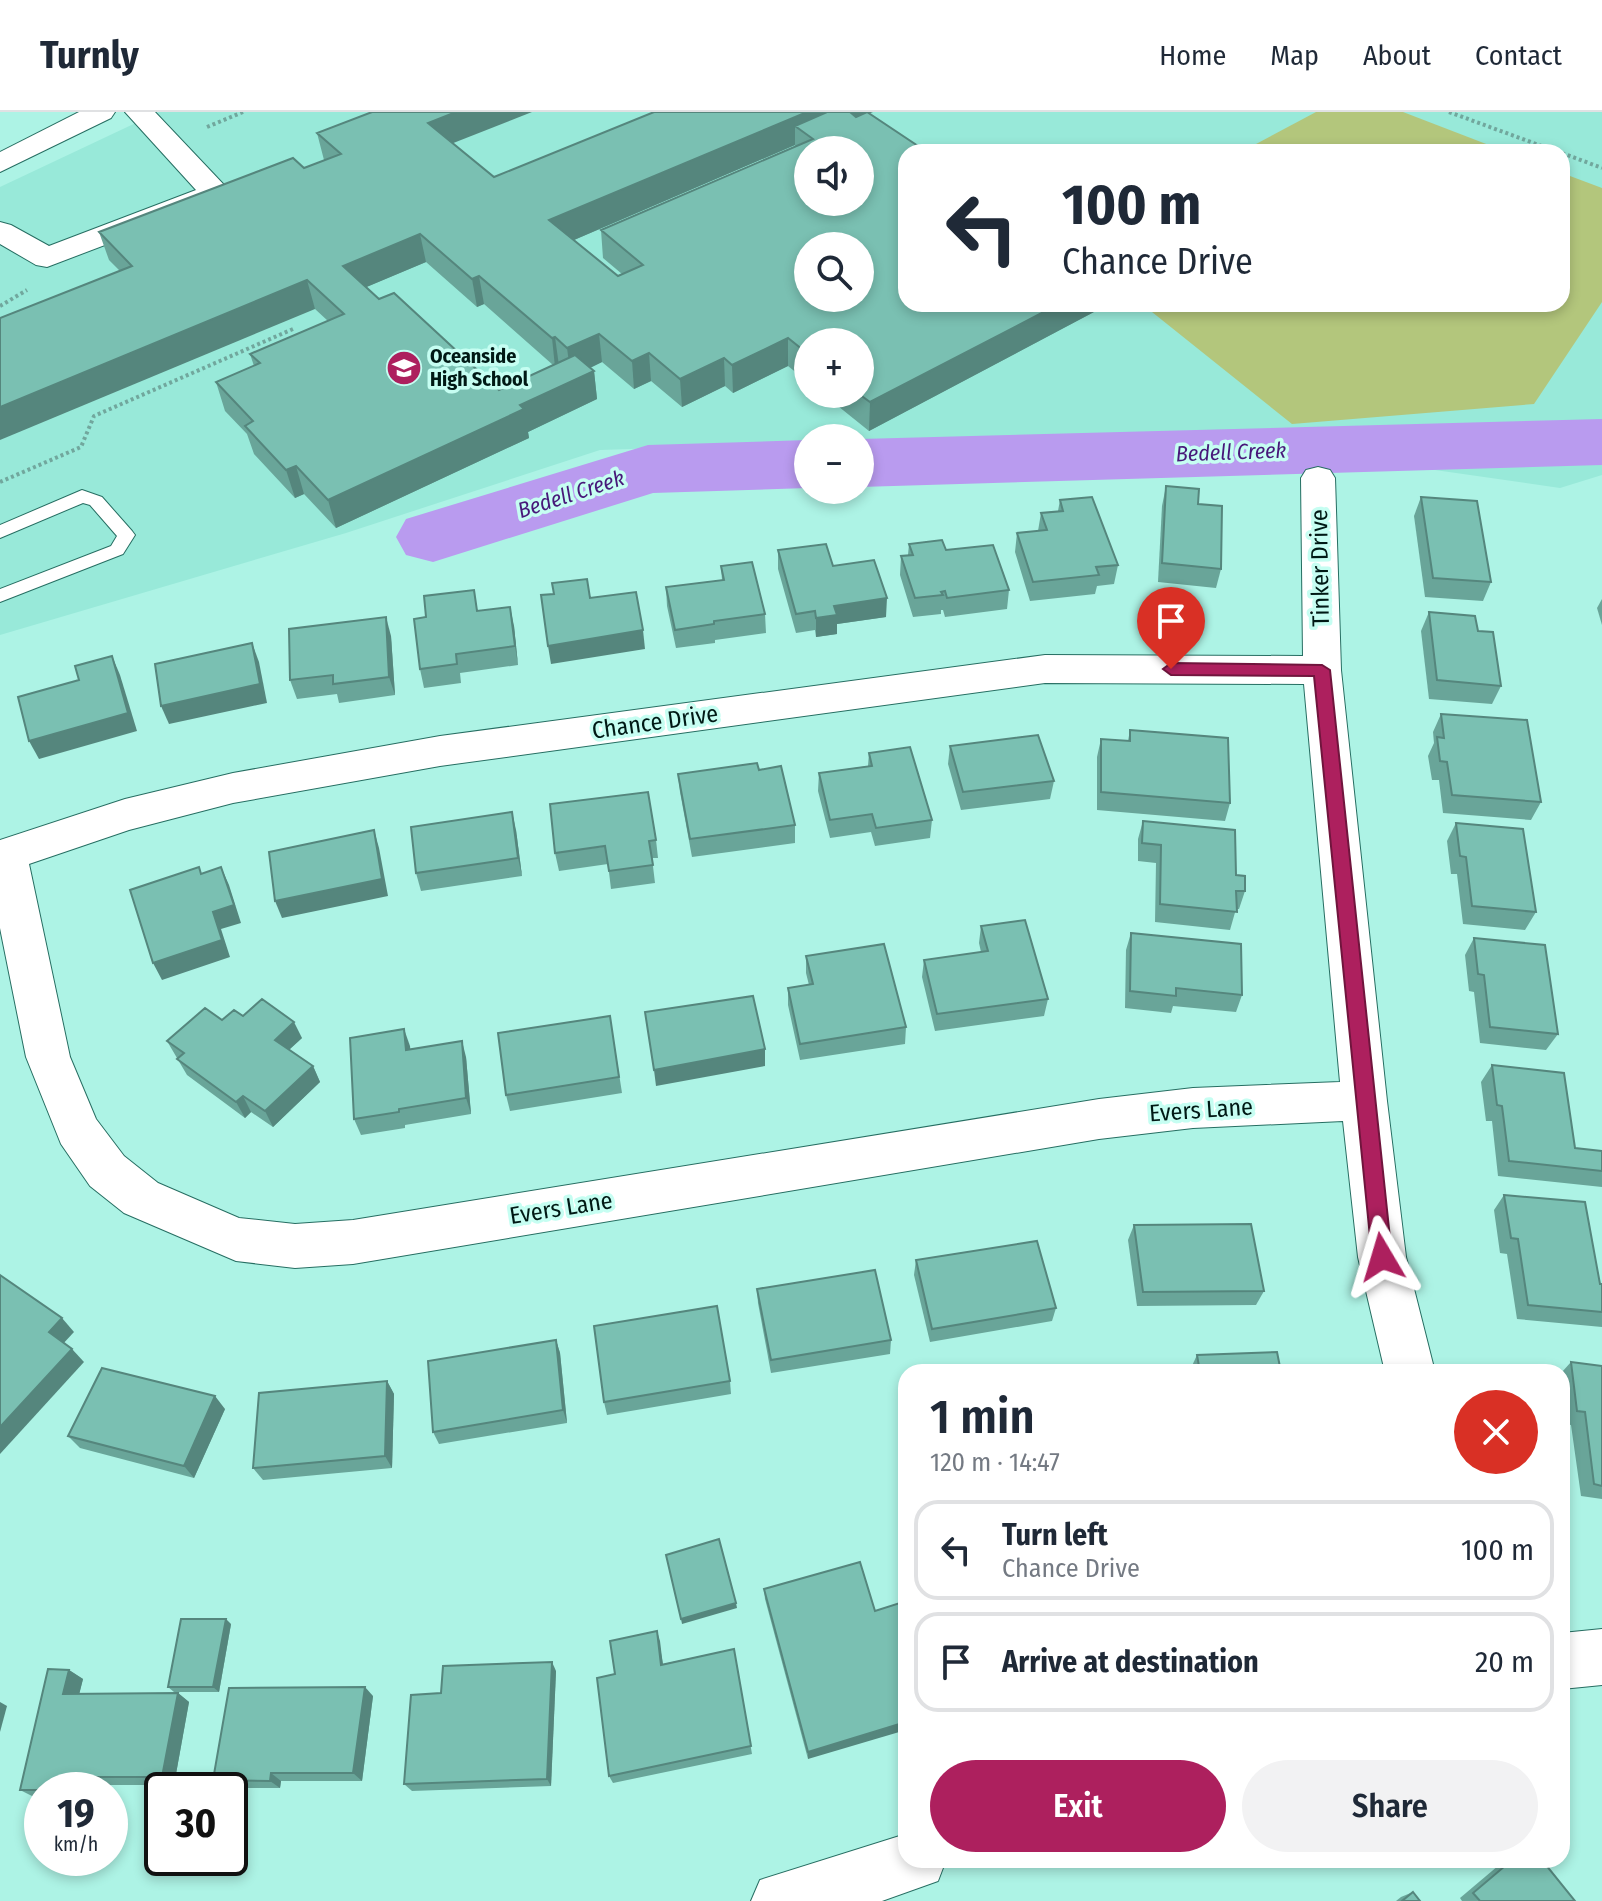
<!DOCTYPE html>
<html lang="en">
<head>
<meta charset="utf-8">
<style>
  body { margin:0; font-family:"Fira Sans Condensed",sans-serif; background:#f2f2f3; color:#1f2937; height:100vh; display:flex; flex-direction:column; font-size:30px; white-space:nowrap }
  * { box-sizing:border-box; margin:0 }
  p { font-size:26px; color:#747a83 }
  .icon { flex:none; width:44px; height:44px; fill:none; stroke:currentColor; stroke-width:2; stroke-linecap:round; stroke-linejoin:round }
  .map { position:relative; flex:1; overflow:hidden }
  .details { position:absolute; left:898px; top:1252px; width:672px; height:504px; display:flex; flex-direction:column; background:#fff; border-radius:24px; box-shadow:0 4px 12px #0003 }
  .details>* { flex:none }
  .guide { position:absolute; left:898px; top:32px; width:672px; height:168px; border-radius:24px; box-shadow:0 4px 12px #0003; background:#fff; color:#1f2937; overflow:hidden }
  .tools { position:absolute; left:794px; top:24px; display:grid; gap:16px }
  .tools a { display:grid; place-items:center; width:80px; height:80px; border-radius:50%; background:#fff; box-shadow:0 4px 12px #0003; font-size:40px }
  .speed { position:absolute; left:24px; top:1660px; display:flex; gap:16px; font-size:40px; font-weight:700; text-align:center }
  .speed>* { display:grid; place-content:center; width:104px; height:104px; border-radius:50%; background:#fff; box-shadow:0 4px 12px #0003; line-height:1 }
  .speed small { font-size:20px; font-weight:400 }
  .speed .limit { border:4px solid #111; border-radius:12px; background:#fff; color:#111 }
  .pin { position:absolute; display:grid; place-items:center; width:68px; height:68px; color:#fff; margin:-82px -34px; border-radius:50% 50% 50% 0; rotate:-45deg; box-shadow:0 0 8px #0007 }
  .pin .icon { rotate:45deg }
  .me { position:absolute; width:88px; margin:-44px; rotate:353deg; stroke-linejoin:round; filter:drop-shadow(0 0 6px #0008) }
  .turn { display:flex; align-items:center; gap:28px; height:168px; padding:0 32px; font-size:36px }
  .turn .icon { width:104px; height:104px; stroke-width:2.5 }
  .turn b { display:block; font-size:56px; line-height:68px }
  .round { display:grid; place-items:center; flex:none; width:84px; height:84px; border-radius:42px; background:#f2f2f3 }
  .overview { display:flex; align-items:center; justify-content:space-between; height:136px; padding:0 32px }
  h1 { font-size:48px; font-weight:600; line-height:60px }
  .action { display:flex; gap:16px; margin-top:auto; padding:16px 32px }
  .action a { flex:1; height:92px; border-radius:48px; background:#ad205e; color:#fff; font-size:32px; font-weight:600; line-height:92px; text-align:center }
  .action a+a { background:#f2f2f3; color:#1f2937 }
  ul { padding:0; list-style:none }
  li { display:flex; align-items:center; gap:24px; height:100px; margin:0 16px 12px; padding:0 16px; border:4px solid #e0e1e3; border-radius:24px }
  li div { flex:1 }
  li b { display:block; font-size:30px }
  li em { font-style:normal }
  header { display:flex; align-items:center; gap:48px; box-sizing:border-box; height:112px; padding:0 40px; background:#fff; border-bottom:2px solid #e0e1e3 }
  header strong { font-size:38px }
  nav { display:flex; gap:44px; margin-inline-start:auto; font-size:28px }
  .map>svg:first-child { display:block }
</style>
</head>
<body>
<header>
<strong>Turnly</strong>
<nav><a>Home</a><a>Map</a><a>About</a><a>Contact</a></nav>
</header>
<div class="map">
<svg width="1602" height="1789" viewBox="0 0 1602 1789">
  <rect width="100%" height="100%" fill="#adf3e5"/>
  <path fill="#98e9d9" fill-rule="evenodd" d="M159,0H1602V363L1560,376L1323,342L988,326L860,330V326H808V331L600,338L346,421L0,523V75ZM808,38H860V90H808ZM906,40H1562V192H906ZM808,134H860V186H808ZM808,230H860V282H808Z"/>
  <g fill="#b3c67c">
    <polygon points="1316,0 1403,0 1507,40 1241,40"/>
    <polygon points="1562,61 1602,76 1602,190 1534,292 1292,312 1142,192 1562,192"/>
  </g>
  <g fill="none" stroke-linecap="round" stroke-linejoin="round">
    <g fill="#b99bef" fill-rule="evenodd">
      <polygon points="1602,307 1602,353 860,375 860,327"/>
      <polygon points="808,328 808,376 653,381 433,450 406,443 396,425 406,407 648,333"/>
    </g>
    <defs>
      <polygon id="service" points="82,378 102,385 132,419 135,423 123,442 0,490 0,477 111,434 117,424 90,393 83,391 0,426 0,413"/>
      <g id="minor">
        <polygon points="79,0 115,0 111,6 0,60 0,40"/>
        <polygon points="125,0 155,0 226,75 230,81 226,87 47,155 36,153 0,132 0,110 11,113 49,134 196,78"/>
        <path d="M1318,355L1330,358L1335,366L1341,558L1387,989L1406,1145L1435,1260H1385L1358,1145L1343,1009L1193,1016L1099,1027L353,1152L295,1156L236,1149L124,1101L90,1074L61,1032L26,945L0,816V728L125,687L233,661L440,624L1045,543L1303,544L1301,366L1306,358ZM1045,571L1304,572L1340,970L1193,976L1099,987L353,1108L295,1112L239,1106L158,1071L124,1044L96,1007L70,945L29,752L129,718L233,691L440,654Z"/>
        <polygon points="1602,1517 1602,1573 1562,1577 1562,1521"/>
        <polygon points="906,1722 906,1748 946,1748 938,1769 882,1789 751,1789 760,1768"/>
      </g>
    </defs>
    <use href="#service" stroke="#266e62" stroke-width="2"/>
    <use href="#minor" stroke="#266e62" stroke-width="2"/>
    <g stroke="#71a79d" stroke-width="4" stroke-dasharray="3 3" stroke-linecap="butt">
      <polyline points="1449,0 1558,40"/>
      <polyline points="207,15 243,0"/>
      <polyline points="1562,41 1602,56"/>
      <polyline points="0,194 27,178"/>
      <polyline points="0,370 81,335 94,304 293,217"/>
    </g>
    <use href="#service" fill="#fff" fill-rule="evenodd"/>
    <use href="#minor" fill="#fff" fill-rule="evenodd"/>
  </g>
  <g fill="#69a599" fill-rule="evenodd">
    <path d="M869,2L906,192H1109L869,319L823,282H860L808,230V270L788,254L733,281L725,274L682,295L651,269L634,277L602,250L590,256L594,259L597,287L528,320L529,326L336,416L304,382L295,386L254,342L247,322L225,299L216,270L254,254L250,242L328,209L315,197L120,159L109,148L99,120L304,56L324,48L317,21L453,31L494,65ZM795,33V35L601,118L603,146L622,162L618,164L574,128ZM426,150L477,195L484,192L553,253L499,278L379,187L366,175Z"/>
    <polygon points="1166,374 1198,392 1221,457 1216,476 1158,470 1162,394"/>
    <polygon points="1421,385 1491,470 1483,489 1425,485 1414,404"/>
    <polygon points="1060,388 1118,453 1114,472 1097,474 1095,482 1030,489 1015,440 1017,421 1038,419 1041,401 1058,399"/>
    <polygon points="909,432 946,438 1009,478 1007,497 945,505 943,498 941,498 941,502 913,505 900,463 901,444 908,443"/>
    <polygon points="778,438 833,454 886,505 837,512 837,522 816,525 815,518 796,521 778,457"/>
    <polygon points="721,454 765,502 766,521 715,528 715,531 676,536 667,494 666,475 722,468"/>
    <polygon points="1602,487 1602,513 1597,496"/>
    <polygon points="478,499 514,514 518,553 460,561 461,571 424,576 420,557"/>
    <polygon points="1429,500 1478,519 1501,574 1492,592 1429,587 1421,519"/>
    <polygon points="391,524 395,583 339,591 337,582 297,587 290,568"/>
    <polygon points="1441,602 1541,690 1531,708 1443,701 1439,668 1432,668 1428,644 1434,631 1433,620"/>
    <polygon points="1130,618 1230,691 1225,709 1097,698 1097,645 1101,627 1128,629"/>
    <polygon points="950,634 1054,669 1050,687 961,698 948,652"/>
    <polygon points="869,641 932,708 930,726 875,734 871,720 830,726 818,679 819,661 868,654"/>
    <polygon points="759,658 795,713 795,731 692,745 680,680 678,662"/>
    <polygon points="1143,709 1236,763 1245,779 1239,797 1236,797 1230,818 1155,810 1156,751 1138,749 1138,727"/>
    <polygon points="1456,711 1536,800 1525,818 1463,812 1457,762 1451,762 1447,729"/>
    <polygon points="516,718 522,764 421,779 416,761"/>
    <polygon points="656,728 658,746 652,746 655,771 611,777 608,752 559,759 555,741"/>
    <polygon points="981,814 1048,887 1044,904 935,919 922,865 924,848 981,840 979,831"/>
    <polygon points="1131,821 1242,883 1236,900 1173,894 1171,901 1125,896 1126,838"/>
    <polygon points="1474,826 1558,922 1546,938 1480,931 1474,880 1469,879 1465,843"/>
    <polygon points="806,844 906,915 905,932 800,948 788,893 788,876 809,873 806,861"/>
    <polygon points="243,904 302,926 289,938 313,954 320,970 273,1015 251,1000 245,1006 187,963 167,929 222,908"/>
    <polygon points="610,904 622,981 510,999 506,983"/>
    <polygon points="410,934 410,937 466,945 471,1002 405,1013 405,1016 361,1023 354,1007"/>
    <polygon points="1492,953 1575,1036 1602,1039 1602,1075 1498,1064 1492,1009 1486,1009 1481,970"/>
    <polygon points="1504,1083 1600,1172 1602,1172 1602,1215 1517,1207 1507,1142 1500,1141 1494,1098"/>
    <polygon points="1134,1113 1264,1179 1256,1193 1137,1194 1128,1128"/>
    <polygon points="916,1148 1056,1196 1052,1209 930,1230 914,1163"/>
    <polygon points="757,1177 891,1228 890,1242 771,1261 758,1191"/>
    <polygon points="556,1228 560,1241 567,1311 439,1332 433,1320"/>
    <polygon points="1197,1243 1281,1260 1192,1260 1191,1256"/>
    <polygon points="1571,1250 1602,1254 1602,1387 1581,1384 1571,1313 1564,1312 1562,1292 1562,1260"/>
    <polygon points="387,1269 394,1282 392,1356 263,1368 253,1356"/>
    <polygon points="730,1269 731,1282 607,1303 604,1290"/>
    <polygon points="225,1297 194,1366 80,1336 68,1324"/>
    <polygon points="764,1477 875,1499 808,1647 765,1487"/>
    <polygon points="231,1512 219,1580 174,1580 168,1575"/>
    <polygon points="657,1519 663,1552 734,1537 752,1642 613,1671 609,1664"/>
    <polygon points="69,1558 83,1567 79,1582 178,1581 189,1590 174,1673 93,1673 92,1678 42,1678 42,1685 34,1685 20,1678"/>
    <polygon points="556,1559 551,1674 412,1679 404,1672 441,1581"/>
    <polygon points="373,1584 362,1669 281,1669 280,1676 224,1676 213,1668"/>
    <polygon points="1505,1748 1542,1748 1575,1789 1462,1789 1460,1786"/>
    <polygon points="1413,1780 1420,1789 1396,1789 1401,1785"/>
  </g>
  <g fill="#55867d">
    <polygon points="456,0 532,0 433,39 428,11"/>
    <polygon points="807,0 873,0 812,26 795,14 795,33 553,137 549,108"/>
    <polygon points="420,122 426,150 350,182 343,154"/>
    <polygon points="479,164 484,192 477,195 472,167"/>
    <polygon points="307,168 315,197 0,328 0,295"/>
    <polygon points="1059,192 1109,192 869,319 870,290"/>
    <polygon points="599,222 602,250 571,265 567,236"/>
    <polygon points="555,225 559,254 555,255 552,226"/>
    <polygon points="788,226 788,254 733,281 732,253"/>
    <polygon points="649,241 651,269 634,277 632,249"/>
    <polygon points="724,246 725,274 682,295 680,267"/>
    <polygon points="594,259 597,287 528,320 529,326 336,416 328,388 520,293"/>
    <polygon points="296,354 304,382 295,386 286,358"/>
    <polygon points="887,486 886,505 837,512 837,522 816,525 816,506 834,494"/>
    <polygon points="510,495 514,514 518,553 515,534"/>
    <polygon points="386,505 391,524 395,583 389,565"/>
    <polygon points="643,518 645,537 551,552 548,534"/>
    <polygon points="252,531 259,550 267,591 169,612 161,594"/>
    <polygon points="112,544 120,563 137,619 39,647 29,629"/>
    <polygon points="512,700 516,718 522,764 518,746"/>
    <polygon points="374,718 379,736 388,784 282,806 275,789"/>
    <polygon points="221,755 229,773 241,811 221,817 230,845 162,868 153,851 213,800"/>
    <polygon points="294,910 302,926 282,944 275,928"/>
    <polygon points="404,917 410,934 412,954 406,938"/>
    <polygon points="462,929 466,945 471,1002 466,986"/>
    <polygon points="765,937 765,954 656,974 654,958"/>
    <polygon points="313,954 320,970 273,1015 265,999"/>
    <polygon points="243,984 251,1000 245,1006 236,990"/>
    <polygon points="62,1206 74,1220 61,1234 49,1220"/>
    <polygon points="556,1228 560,1241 567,1311 563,1298"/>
    <polygon points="72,1237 84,1250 0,1342 0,1315"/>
    <polygon points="387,1269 394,1282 392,1356 385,1344"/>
    <polygon points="215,1284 225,1297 194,1366 184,1354"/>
    <polygon points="736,1491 737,1496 682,1512 681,1507"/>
    <polygon points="226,1507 231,1512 219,1580 213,1575"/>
    <polygon points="657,1519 660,1529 664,1562 661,1553"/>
    <polygon points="552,1550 556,1559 551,1674 547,1667"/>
    <polygon points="69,1558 83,1567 77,1591 63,1582"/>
    <polygon points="365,1575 373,1584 362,1669 353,1661"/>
    <polygon points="178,1581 189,1590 174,1673 162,1665"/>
    <polygon points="0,1590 7,1594 0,1620"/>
    <polygon points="906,1610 906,1618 808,1647 808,1640"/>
    <polygon points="271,1661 281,1669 280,1676 270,1669"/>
    <polygon points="80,1665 93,1673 92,1678 77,1678"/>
  </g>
  <g fill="#7ac0b2" stroke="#55867d" stroke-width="2" fill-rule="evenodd">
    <path d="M372,0H456L428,11L494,65L654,0H807L549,108L618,164L643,153L601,118L813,27L795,14L827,0H850L856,5L867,0L927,40H906V192H1059L870,290L859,282L860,230H808V242L788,226L732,253L724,246L680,267L649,241L632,249L599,222L567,236L555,225L552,226L479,164L472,167L420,122L343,154L379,187L394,181L499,278L575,243L594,259L520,293L524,297L328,388L296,354L286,358L245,314L253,309L216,270L260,251L250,242L344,202L307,168L0,295V206L132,154L99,120L293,46L304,56L341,42L317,21ZM808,38H860V90H808ZM808,134H860V186H808Z"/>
    <polygon points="1166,374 1199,377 1198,392 1222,394 1221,457 1162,451"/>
    <polygon points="1092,385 1118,453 1096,455 1099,463 1033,470 1017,421 1047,418 1041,401 1063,399 1060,388"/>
    <polygon points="1421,385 1477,389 1491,470 1433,466"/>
    <polygon points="942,428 946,438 993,433 1009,478 947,486 945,479 941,480 943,483 915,486 901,444 913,443 909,432"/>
    <polygon points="826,432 833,454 874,448 887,486 834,494 837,503 816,506 815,499 796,502 778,438"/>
    <polygon points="752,450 765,502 714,509 714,512 675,518 666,475 724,468 721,454"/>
    <polygon points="587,467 590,486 636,480 643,518 548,534 541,483 554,482 552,471"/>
    <polygon points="474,478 477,499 510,495 515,534 456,542 457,552 420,557 414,507 426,505 424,484"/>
    <polygon points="1429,500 1475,504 1478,519 1493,520 1501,574 1437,568"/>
    <polygon points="386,505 389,565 333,572 333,563 290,568 289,517"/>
    <polygon points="252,531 260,572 161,594 155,552"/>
    <polygon points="112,544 128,601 29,629 18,585 79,568 75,554"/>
    <polygon points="1441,602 1527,608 1541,690 1452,683 1447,650 1440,649 1437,625 1444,626"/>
    <polygon points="1130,618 1228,626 1230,691 1101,680 1101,627 1130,629"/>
    <polygon points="1038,623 1054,669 963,680 950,634"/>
    <polygon points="910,635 932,708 876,716 872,702 830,708 819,661 872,654 869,641"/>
    <polygon points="757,651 759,658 781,654 795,713 690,727 678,662"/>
    <polygon points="648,680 656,728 649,729 653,753 609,759 605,734 555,741 550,692"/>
    <polygon points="512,700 518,746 416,761 411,715"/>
    <polygon points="1143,709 1235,718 1236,763 1245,764 1245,779 1236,779 1237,800 1160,792 1161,733 1142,731"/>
    <polygon points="1456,711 1523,717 1536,800 1472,794 1466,745 1460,744"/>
    <polygon points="374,718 382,767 275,789 269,740"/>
    <polygon points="199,755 201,762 221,755 234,793 213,800 222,828 153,851 130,778"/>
    <polygon points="1025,808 1048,887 937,902 924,848 988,839 981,814"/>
    <polygon points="1131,821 1241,832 1242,883 1176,876 1176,884 1130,879"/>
    <polygon points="1474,826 1545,833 1558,922 1490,915 1484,863 1478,862"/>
    <polygon points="884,832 906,915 800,932 788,876 813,872 806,844"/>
    <polygon points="753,884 765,937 654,958 645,900"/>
    <polygon points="262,887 294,910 275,928 313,954 265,999 243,984 236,990 177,947 184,941 167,929 205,896 222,908 234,898 243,904"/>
    <polygon points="610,904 619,965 506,983 498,921"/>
    <polygon points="404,917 406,938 462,929 466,986 399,997 399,1000 354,1007 350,926"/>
    <polygon points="1492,953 1564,961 1575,1036 1602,1039 1602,1059 1509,1049 1502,994 1497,993"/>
    <polygon points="1504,1083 1585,1090 1600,1172 1602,1172 1602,1200 1528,1193 1518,1127 1511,1126"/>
    <polygon points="1251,1112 1264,1179 1143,1180 1134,1113"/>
    <polygon points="1037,1129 1056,1196 932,1217 916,1148"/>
    <polygon points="875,1158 891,1228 771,1248 757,1177"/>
    <polygon points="0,1163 62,1206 49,1220 72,1237 0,1315"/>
    <polygon points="717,1194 730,1269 604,1290 594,1214"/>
    <polygon points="556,1228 563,1298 433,1320 428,1249"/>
    <polygon points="1277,1240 1281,1260 1200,1260 1197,1243"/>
    <polygon points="1571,1250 1602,1254 1602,1374 1594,1372 1585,1300 1577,1299"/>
    <polygon points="102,1256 215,1284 184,1354 68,1324"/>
    <polygon points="387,1269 385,1344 253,1356 259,1281"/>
    <polygon points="719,1427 736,1491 681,1507 666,1443"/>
    <polygon points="860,1450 875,1499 906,1489 906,1610 808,1640 764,1477"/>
    <polygon points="181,1507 226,1507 213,1575 168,1575"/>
    <polygon points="657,1519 661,1553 734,1537 751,1634 609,1664 597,1566 615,1562 610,1529"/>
    <polygon points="552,1550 547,1667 404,1672 411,1583 441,1581 443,1554"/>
    <polygon points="48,1557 69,1558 63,1582 178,1581 162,1665 80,1665 77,1678 20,1678"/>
    <polygon points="365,1575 353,1661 271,1661 270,1669 213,1668 229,1576"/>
    <polygon points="1512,1748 1542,1748 1575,1789 1480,1789 1473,1781"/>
    <polygon points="1413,1780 1420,1789 1402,1789"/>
  </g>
  <polygon fill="#ad205e" stroke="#70153d" stroke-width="2" points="1171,551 1322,553 1330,558 1392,1145 1389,1151 1382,1154 1375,1151 1372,1145 1314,564 1171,563 1163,557"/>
  <defs>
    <symbol id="school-disc" viewBox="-11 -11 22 22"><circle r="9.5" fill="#ad205e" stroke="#c6fef2"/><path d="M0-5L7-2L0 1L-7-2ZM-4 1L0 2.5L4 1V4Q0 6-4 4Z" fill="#fff"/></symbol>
  </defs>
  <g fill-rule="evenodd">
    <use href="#school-disc" x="384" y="236" width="40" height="40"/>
  </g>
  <g text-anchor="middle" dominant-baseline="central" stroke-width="7" stroke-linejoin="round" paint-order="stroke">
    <g font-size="20" font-weight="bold" fill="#001915" stroke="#c6fef2" text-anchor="start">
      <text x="430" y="244">Oceanside<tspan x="430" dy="23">High School</tspan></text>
    </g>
    <g font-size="22" font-style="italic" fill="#471879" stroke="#c6fef2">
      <text transform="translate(1231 340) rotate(-2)">Bedell Creek</text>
      <text transform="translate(571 382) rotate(-18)">Bedell Creek</text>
    </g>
    <g font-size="24" fill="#001915" stroke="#c6fef2">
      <text transform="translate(1320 456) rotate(-91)">Tinker Drive</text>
      <text transform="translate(655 610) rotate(-8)">Chance Drive</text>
      <text transform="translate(1201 998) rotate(-4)">Evers Lane</text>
      <text transform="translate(561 1096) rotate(-9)">Evers Lane</text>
    </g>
  </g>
</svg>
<div class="tools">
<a><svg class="icon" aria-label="sound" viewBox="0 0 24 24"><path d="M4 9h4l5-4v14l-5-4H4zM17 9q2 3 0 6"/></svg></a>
<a><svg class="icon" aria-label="search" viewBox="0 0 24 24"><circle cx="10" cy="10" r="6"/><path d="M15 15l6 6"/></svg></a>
<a>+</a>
<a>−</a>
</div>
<div class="speed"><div>19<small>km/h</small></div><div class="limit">30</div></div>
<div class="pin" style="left:1171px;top:557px;background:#d93025"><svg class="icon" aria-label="arrive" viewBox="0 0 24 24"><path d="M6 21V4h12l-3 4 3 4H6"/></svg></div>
<svg class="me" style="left:1382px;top:1145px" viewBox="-20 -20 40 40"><path d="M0-17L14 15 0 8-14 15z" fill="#ad205e" stroke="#fff" stroke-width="4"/></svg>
<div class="guide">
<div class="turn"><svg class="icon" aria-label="left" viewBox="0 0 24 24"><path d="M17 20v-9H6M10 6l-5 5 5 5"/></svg><div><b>100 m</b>Chance Drive</div></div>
</div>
<section class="details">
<div class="overview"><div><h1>1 min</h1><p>120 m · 14:47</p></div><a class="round" style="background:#d93025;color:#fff"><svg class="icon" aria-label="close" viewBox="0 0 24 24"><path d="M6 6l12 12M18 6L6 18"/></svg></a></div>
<ul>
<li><svg class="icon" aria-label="left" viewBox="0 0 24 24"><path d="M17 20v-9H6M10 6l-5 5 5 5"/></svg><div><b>Turn left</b><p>Chance Drive</p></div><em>100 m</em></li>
<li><svg class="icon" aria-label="arrive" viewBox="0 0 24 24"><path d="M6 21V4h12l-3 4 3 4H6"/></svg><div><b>Arrive at destination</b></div><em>20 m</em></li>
</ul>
<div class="action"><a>Exit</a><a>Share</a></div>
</section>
</div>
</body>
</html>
